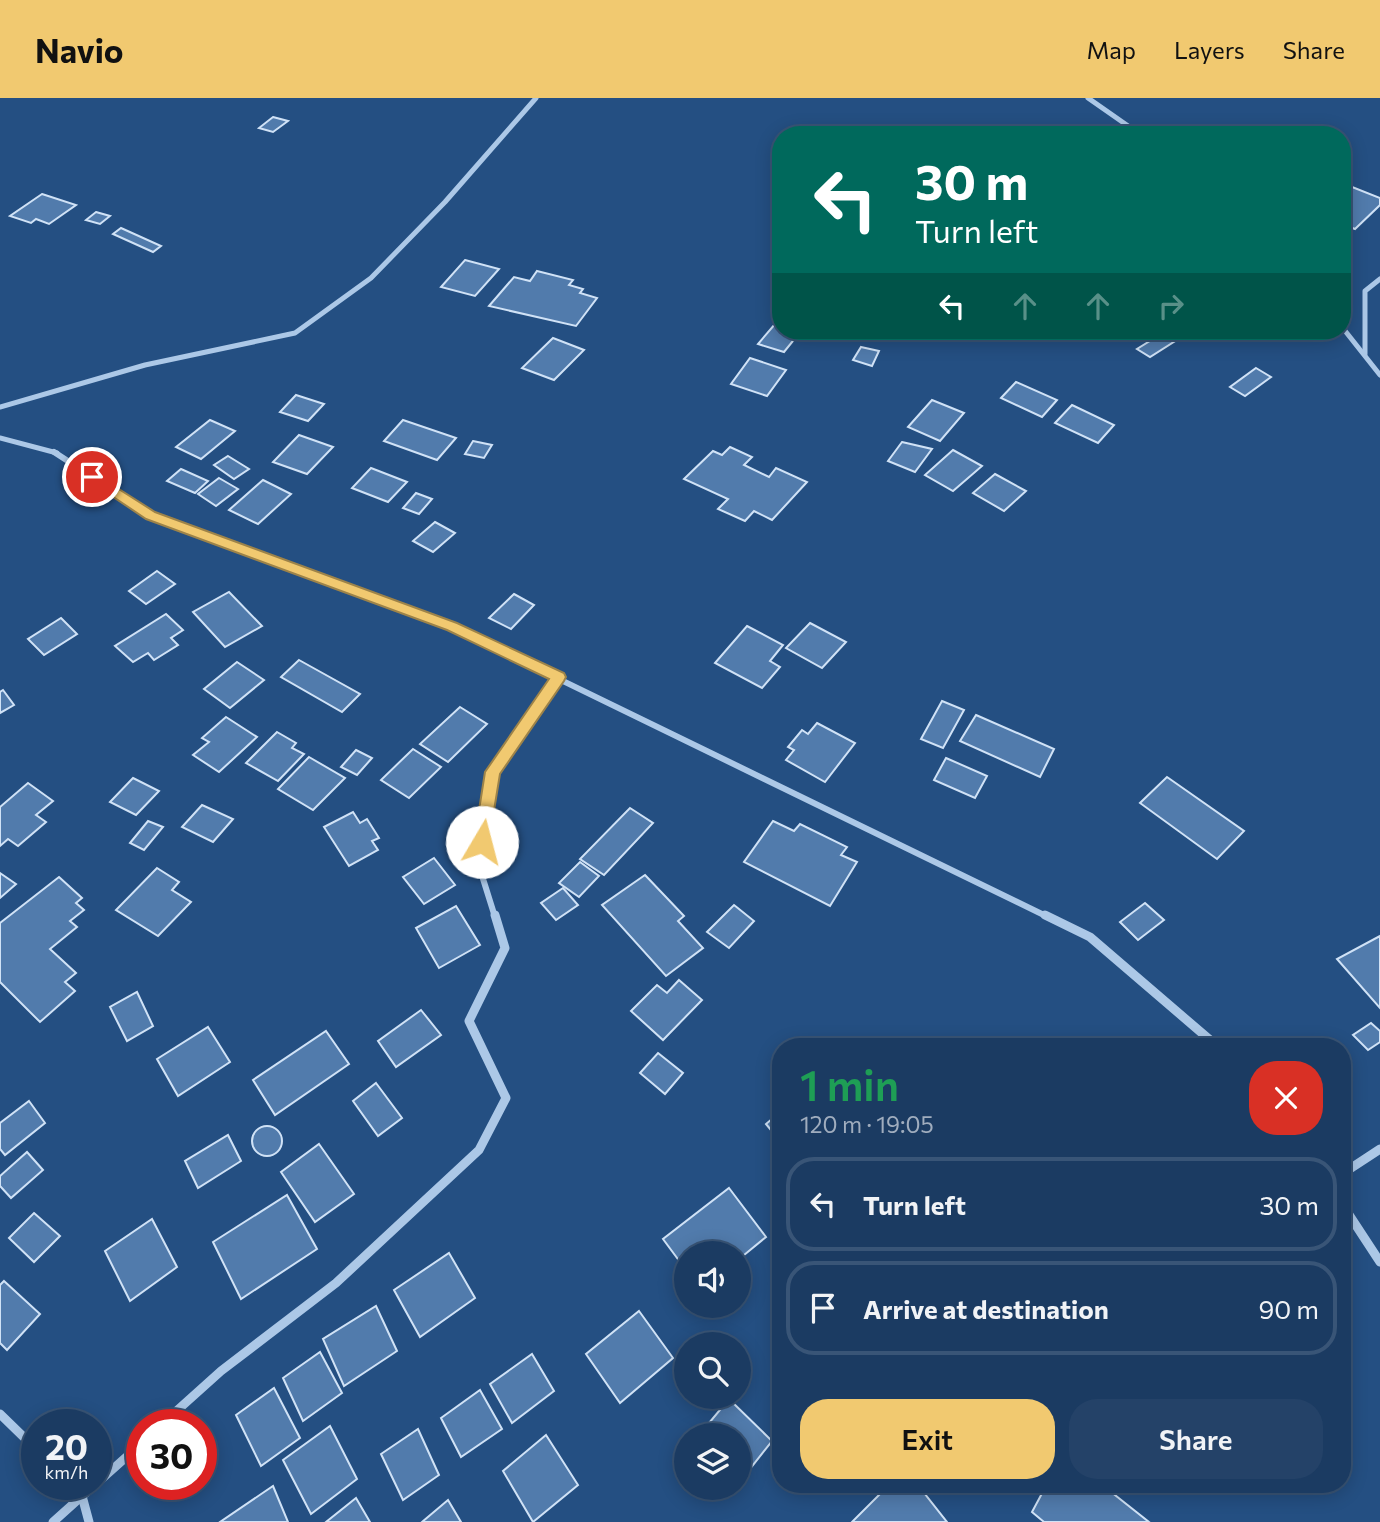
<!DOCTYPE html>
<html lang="en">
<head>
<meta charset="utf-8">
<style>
  body { margin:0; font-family:Commissioner,sans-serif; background:#244268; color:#f1f3f6; height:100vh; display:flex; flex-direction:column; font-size:26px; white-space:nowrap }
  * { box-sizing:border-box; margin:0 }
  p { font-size:23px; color:#a0adbe }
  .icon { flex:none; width:38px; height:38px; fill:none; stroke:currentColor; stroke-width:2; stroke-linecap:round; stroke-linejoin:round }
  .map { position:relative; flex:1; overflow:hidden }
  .sheet { position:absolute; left:772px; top:940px; width:579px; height:455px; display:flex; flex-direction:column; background:#1b3b62; border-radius:28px; box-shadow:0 4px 18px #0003,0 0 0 2px #395577 }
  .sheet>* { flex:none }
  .banner { position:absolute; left:772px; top:28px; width:579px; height:214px; border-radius:28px; box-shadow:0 4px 18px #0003,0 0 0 2px #395577; background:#00695c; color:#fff; overflow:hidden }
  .fabs { position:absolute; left:674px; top:1143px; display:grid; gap:14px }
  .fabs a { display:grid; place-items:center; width:77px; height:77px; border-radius:50%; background:#1b3b62; box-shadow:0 4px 18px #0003,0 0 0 2px #395577; font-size:35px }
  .speed { position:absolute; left:21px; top:1311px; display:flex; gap:14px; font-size:35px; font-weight:700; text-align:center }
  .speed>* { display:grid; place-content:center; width:91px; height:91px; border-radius:50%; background:#1b3b62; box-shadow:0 4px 18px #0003,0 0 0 2px #395577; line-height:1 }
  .speed small { font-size:18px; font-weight:400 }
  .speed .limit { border:10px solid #d22; background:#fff; color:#111 }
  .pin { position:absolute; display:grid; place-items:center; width:60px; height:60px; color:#fff; margin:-30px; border:4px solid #fff; border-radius:50%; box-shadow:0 2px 7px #0007 }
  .me { position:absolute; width:77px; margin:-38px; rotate:8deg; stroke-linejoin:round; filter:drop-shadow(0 0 5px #0008) }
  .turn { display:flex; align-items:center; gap:24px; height:147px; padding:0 28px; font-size:32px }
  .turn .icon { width:91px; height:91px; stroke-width:2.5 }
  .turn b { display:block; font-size:49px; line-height:60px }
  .lanes { display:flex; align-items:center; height:66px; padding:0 28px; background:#0003; justify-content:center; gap:35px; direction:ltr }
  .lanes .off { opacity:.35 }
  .round { display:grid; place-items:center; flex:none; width:74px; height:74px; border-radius:28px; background:#244268 }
  .headline { display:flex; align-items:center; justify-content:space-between; height:119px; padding:0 28px }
  h1 { font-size:42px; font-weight:600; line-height:52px; color:#1e9e55 }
  .action { display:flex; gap:14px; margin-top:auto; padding:14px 28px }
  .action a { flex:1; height:80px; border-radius:28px; background:#f1c970; color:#111; font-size:28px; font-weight:600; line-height:80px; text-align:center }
  .action a+a { background:#244268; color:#f1f3f6 }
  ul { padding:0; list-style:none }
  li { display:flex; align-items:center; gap:21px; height:94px; margin:0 14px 10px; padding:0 14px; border:4px solid #395577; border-radius:28px }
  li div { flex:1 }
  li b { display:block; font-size:26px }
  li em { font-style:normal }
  header { display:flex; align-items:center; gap:42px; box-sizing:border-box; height:98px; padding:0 35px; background:#f1c970; color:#111 }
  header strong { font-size:33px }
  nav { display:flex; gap:38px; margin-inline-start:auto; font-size:24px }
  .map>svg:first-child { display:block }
</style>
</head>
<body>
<header>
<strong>Navio</strong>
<nav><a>Map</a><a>Layers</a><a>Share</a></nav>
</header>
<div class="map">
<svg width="1380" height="1424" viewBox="0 0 1380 1424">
  <rect width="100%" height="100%" fill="#244f82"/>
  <g fill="#517bac" stroke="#d0e2f6" stroke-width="2">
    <polygon points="273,19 288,23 273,34 259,30"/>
    <polygon points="1342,85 1380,100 1380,107 1355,131 1342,126"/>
    <polygon points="42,96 76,107 49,126 36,121 31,125 10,118"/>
    <polygon points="96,114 110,118 100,126 86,122"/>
    <polygon points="121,130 161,148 153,154 113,136"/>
    <polygon points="465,162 499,171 475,198 441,189"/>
    <polygon points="537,173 573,182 569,187 583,191 580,195 597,200 576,228 489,208 514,179 530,183"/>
    <polygon points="775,226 780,228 780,233 790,233 788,235 797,238 784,254 758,246"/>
    <polygon points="1166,233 1191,233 1150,259 1137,251"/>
    <polygon points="553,240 584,252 554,282 522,270"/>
    <polygon points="861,249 879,253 872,268 853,262"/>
    <polygon points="750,260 786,272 767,298 731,286"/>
    <polygon points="1256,270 1271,279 1245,298 1230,289"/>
    <polygon points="1016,284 1057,302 1042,319 1001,300"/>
    <polygon points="296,297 324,306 308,323 280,314"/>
    <polygon points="932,302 964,315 940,343 908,329"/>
    <polygon points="1072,307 1114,327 1098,345 1055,325"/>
    <polygon points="210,322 235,333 201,361 176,349"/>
    <polygon points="403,322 456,340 437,362 384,343"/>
    <polygon points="299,337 333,349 307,376 273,364"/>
    <polygon points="473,343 492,347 484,360 465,356"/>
    <polygon points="902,344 932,351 915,374 888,363"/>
    <polygon points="730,349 752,359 744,367 769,379 776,370 807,384 772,422 754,413 745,423 718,411 728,401 684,381 713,353 722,357"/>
    <polygon points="953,352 982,368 953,393 925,377"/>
    <polygon points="228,358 249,371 234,381 214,367"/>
    <polygon points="371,370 407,384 388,404 352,390"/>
    <polygon points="181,371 208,383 195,395 167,383"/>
    <polygon points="995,376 1026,393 1004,413 973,395"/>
    <polygon points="219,380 238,391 216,408 198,396"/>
    <polygon points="263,382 291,396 258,426 229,412"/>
    <polygon points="416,395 432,401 419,416 403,410"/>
    <polygon points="435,424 455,435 433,454 413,443"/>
    <polygon points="157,473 175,486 146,506 129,493"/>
    <polygon points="229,494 262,528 225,549 193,514"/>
    <polygon points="514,496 534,507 511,531 489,520"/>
    <polygon points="166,516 183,532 171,540 178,547 154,562 148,555 133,564 115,548"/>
    <polygon points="61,520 77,536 44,557 28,541"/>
    <polygon points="810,525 846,544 822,570 786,550"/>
    <polygon points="747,528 783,547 770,563 780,569 762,590 715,565"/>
    <polygon points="299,562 360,596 342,614 281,579"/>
    <polygon points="237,564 264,582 230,610 204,591"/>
    <polygon points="3,592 14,607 0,615 0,594"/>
    <polygon points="942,603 964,612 943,650 921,641"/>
    <polygon points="460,609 487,626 448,664 420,646"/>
    <polygon points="976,617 1054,651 1040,679 960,643"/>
    <polygon points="226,619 257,639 219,674 193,657 209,644 202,640"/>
    <polygon points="817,625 855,645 825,684 786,662 794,652 788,649 802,632 808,636"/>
    <polygon points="277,634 296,645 292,650 304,656 278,683 246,665"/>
    <polygon points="413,651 441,669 409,700 381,682"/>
    <polygon points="356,652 372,660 357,677 341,669"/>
    <polygon points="309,659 345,680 313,712 278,691"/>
    <polygon points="946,660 987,678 975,700 934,682"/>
    <polygon points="1167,679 1244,733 1217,761 1140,705"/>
    <polygon points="133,680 159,693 136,717 110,704"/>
    <polygon points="28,685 53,703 36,717 46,724 18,748 8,741 0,748 0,709"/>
    <polygon points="202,707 233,721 213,744 182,729"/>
    <polygon points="630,710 653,725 604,777 580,761"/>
    <polygon points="353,714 360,725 367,721 379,740 372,743 378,752 349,768 324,729"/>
    <polygon points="148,723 163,729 144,752 130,745"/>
    <polygon points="773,723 794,733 800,726 847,749 841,757 857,764 830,808 744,764"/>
    <polygon points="434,760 455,787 424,806 403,779"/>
    <polygon points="580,764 599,778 579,799 559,785"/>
    <polygon points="157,770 179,784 172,792 191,804 158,838 116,812"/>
    <polygon points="0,775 16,786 0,800"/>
    <polygon points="645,777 684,818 678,823 703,850 666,878 602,807"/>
    <polygon points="59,779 82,800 76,805 84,812 70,823 77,829 50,851 76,875 65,884 75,893 40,924 0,884 0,825"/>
    <polygon points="563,790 578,807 556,822 541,805"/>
    <polygon points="1145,805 1164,822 1138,842 1120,824"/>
    <polygon points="734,807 754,823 729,850 707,834"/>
    <polygon points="456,808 480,847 439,870 416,830"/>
    <polygon points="1380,838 1380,910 1337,861"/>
    <polygon points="679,882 702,902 663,942 631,913 657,887 667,895"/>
    <polygon points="137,894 153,928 127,943 110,909"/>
    <polygon points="421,912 441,937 396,969 378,943"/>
    <polygon points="1371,925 1380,933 1380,944 1368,952 1353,937"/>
    <polygon points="208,929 230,964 178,998 157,961"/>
    <polygon points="326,933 349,966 275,1017 253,982"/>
    <polygon points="658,955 683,975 665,996 640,975"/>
    <polygon points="376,985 402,1020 378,1038 353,1003"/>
    <polygon points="29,1003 45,1025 5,1057 0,1051 0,1025"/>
    <polygon points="780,1014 780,1043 766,1026"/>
    <circle cx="267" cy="1043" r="15"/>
    <polygon points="228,1037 241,1063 198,1090 185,1063"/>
    <polygon points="319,1046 354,1096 315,1124 281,1074"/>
    <polygon points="27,1054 43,1072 11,1100 0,1088 0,1078"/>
    <polygon points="729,1090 766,1139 738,1162 738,1155 686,1155 686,1172 663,1141"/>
    <polygon points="287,1097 317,1151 241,1201 213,1144"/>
    <polygon points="34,1115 60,1138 34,1164 9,1140"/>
    <polygon points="152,1121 177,1169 130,1203 105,1153"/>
    <polygon points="449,1155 475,1200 420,1239 394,1192"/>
    <polygon points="4,1183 40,1216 7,1252 0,1245 0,1187"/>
    <polygon points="376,1208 397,1253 344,1288 323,1241"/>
    <polygon points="639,1213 673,1260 620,1305 586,1256"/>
    <polygon points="320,1254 342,1295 303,1323 283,1280"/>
    <polygon points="532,1256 554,1293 512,1325 490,1286"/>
    <polygon points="274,1290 300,1340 261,1368 236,1317"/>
    <polygon points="480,1292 502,1331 461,1359 441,1320"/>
    <polygon points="729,1301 772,1343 738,1386 738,1337 699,1337"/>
    <polygon points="330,1328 357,1381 311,1416 283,1362"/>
    <polygon points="418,1331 439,1377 403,1402 381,1356"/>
    <polygon points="546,1337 578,1387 533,1424 503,1373"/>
    <polygon points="890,1386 917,1386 947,1424 852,1424"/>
    <polygon points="1047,1386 1101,1386 1149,1424 1044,1424 1032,1414"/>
    <polygon points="273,1388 288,1424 220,1424"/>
    <polygon points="356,1400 370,1424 326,1424"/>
    <polygon points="448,1402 461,1424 422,1424"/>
  </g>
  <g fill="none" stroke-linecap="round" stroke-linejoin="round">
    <g stroke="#acc8e7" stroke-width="5">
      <polyline points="1088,0 1141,37"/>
      <polyline points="1342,229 1380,277"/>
      <polyline points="1365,256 1365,193 1380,181"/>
      <polyline points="0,309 145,267 295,235 371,180 445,104 536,0"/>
      <polyline points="0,340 57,355"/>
    </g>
    <g stroke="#acc8e7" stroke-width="6">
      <polyline points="54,354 151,417 452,529 1048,819"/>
      <polyline points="495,819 479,768 492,674 559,579"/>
    </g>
    <g stroke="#acc8e7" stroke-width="9">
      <polyline points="1045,817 1090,839 1217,948"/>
      <polyline points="1342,1076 1380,1051"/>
      <polyline points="1342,1106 1380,1164"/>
      <polyline points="0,1316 37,1352"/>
      <polyline points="162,1326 221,1273 336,1185 479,1052 506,1000 469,923 505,850 495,817"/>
      <polyline points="96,1386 142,1345"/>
      <polyline points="53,1424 82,1398 70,1386"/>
      <polyline points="89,1424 82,1398 96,1386"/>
    </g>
  </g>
  <polygon fill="#f1c970" stroke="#9d8349" stroke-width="2" points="92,374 155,414 457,525 564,575 566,579 564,583 500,676 488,749 476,749 474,744 485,674 549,581 447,532 146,421 88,382 88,375"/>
</svg>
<div class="fabs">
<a><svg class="icon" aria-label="sound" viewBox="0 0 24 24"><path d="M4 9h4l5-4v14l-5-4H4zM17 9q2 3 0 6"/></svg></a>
<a><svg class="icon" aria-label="search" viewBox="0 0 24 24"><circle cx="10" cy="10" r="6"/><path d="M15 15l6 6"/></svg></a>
<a><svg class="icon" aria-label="layers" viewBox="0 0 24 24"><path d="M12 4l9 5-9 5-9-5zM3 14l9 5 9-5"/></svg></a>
</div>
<div class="speed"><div>20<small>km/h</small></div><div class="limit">30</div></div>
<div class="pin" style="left:92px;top:379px;background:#d93025"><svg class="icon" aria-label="arrive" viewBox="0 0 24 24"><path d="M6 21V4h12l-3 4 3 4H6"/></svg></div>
<svg class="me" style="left:482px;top:744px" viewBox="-20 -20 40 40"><circle r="19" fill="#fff"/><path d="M0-13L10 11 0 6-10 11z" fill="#f1c970"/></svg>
<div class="banner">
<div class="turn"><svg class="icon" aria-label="left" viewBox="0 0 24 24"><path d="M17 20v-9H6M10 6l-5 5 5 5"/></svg><div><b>30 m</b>Turn left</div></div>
<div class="lanes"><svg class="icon" aria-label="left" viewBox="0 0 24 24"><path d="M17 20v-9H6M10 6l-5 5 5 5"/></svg><svg class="icon off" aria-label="ahead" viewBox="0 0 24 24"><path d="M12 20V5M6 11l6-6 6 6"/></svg><svg class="icon off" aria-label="ahead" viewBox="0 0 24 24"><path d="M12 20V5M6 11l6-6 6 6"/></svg><svg class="icon off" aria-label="right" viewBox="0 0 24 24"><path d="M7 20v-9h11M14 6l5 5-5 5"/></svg></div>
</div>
<section class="sheet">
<div class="headline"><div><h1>1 min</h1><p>120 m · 19:05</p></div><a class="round" style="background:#d93025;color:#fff"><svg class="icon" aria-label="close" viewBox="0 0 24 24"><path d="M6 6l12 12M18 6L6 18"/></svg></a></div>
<ul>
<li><svg class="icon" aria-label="left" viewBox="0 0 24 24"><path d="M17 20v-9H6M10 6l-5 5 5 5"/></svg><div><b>Turn left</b></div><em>30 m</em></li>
<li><svg class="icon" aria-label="arrive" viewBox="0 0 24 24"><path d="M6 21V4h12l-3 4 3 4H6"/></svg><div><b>Arrive at destination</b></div><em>90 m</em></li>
</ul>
<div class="action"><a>Exit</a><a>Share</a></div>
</section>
</div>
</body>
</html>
